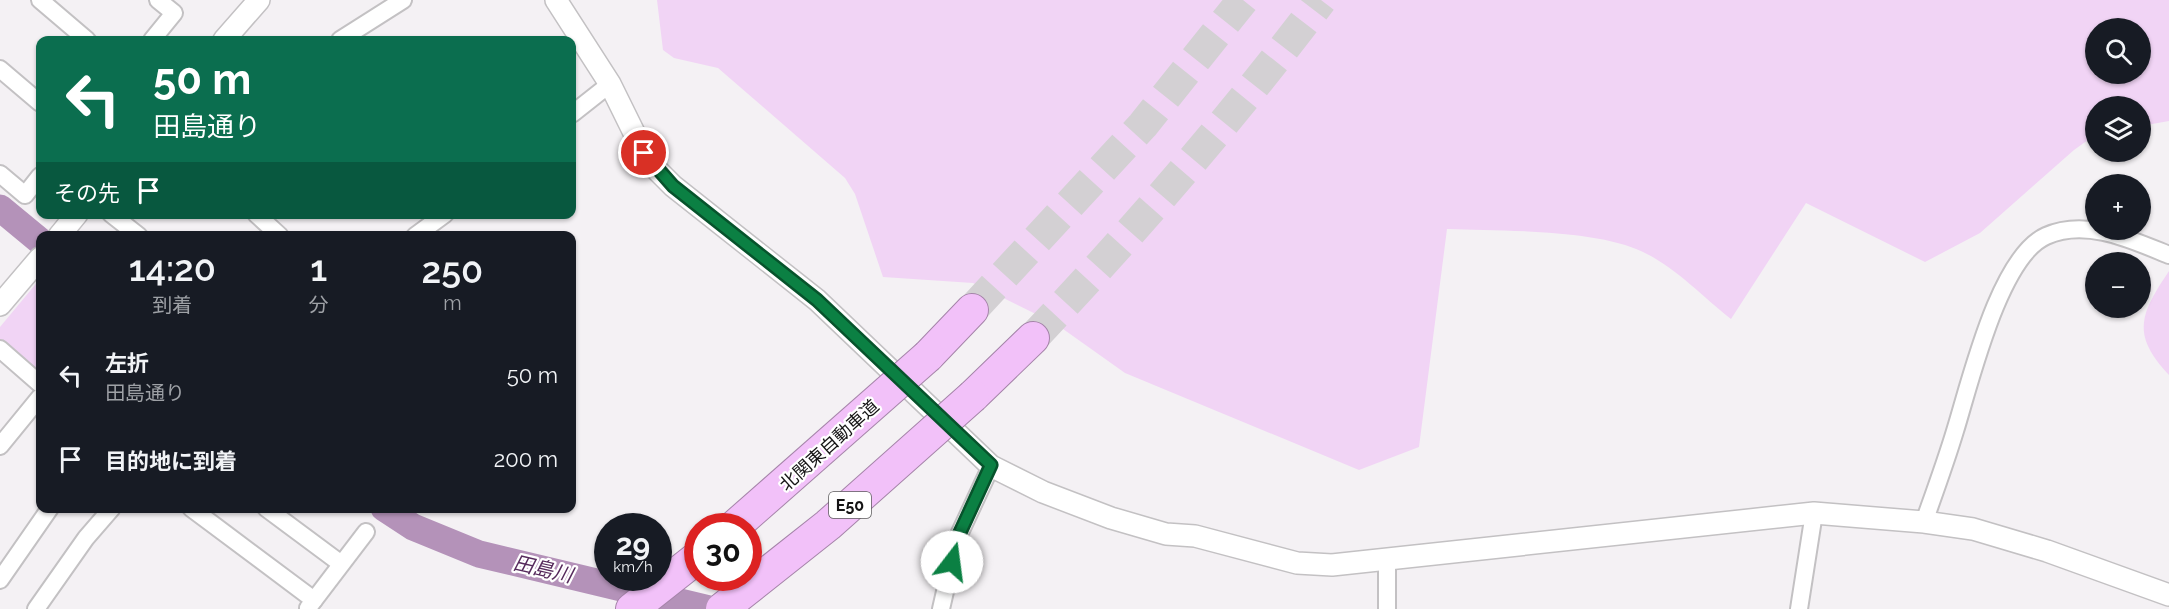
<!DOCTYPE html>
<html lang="ja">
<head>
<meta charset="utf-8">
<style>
  body { margin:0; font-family:Raleway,"Noto Sans JP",sans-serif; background:#242831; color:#f1f3f6; height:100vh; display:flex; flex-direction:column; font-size:22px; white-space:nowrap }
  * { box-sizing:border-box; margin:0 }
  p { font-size:20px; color:#9ea1a6 }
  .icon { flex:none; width:33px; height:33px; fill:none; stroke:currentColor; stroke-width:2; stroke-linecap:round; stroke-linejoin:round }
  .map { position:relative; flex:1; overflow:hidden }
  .panel { position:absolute; left:36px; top:231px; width:540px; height:282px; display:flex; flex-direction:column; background:#171b24; border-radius:12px; box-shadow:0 2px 4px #0004 }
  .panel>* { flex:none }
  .banner { position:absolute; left:36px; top:36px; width:540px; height:183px; border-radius:12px; box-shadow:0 2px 4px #0004; background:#0b6e4f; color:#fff; overflow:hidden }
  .controls { position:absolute; left:2085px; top:18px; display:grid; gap:12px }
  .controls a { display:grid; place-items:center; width:66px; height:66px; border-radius:50%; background:#171b24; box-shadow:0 2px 4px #0004; font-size:30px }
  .speed { position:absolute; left:594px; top:513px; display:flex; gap:12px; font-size:30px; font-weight:700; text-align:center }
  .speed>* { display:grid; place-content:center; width:78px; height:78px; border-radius:50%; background:#171b24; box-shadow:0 2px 4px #0004; line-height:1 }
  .speed small { font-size:15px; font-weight:400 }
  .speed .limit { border:9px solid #d22; background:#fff; color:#111 }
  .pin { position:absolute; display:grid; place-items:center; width:51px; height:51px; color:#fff; margin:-26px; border:3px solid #fff; border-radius:50%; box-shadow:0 2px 6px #0007 }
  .me { position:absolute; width:66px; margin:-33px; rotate:15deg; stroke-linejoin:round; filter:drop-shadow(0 0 4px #0008) }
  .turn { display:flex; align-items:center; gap:21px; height:126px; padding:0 18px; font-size:27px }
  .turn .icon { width:78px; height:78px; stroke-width:2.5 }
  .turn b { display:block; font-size:42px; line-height:51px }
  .then { display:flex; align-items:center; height:57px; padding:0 18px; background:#0003; gap:12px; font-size:22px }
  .eta { display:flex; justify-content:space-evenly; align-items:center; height:102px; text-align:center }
  .eta b { font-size:36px; font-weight:600; line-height:42px }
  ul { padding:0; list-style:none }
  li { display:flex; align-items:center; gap:18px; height:84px; padding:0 18px }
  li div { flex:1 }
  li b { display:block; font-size:22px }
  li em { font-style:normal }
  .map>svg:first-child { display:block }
</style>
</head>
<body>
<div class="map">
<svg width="2169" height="609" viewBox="0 0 2169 609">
  <rect width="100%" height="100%" fill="#f4f1f4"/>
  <g fill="#f1d4f5" fill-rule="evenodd">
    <path d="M657,0H2169V121L2141,126L2140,106H2096L2095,135L2074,150L1980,233L1925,262L1806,203L1731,319C1703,297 1675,267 1643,252C1596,229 1501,231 1447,229L1419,447L1359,470L1125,373L1056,324L973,283L883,277L855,194L845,178L718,68L674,58L663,50ZM2096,28H2140V74H2096Z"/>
    <path d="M2169,271V375C2130,334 2141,313 2169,271Z"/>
    <polygon points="40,279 40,373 39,374 0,340 0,327"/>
  </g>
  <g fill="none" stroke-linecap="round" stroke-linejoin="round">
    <g stroke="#b492b9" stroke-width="27">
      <polyline points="0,208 40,241"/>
      <polyline points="384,508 413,527 479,554 709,609"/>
    </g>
    <g stroke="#d3d0d3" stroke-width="32" stroke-dasharray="32 16" stroke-linecap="butt">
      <polyline points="972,310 1143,125 1243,0"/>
      <path d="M1033,338C1135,230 1232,118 1321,0"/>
    </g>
    <defs>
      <g id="minor">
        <polyline points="40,0 87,40"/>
        <polyline points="152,40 174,13 158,0"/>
        <polyline points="340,40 403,0"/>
        <polyline points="0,69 40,103"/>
        <polyline points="572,114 610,84"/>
        <polyline points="0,174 25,195 40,176"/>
        <polyline points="111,214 139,236"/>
        <polyline points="256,214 280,236"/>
        <polyline points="415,236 445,214"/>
        <polyline points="0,349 40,384"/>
        <polyline points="0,446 40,397"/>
        <polyline points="191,508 314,600"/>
        <polyline points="266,508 340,563"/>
        <path d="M1924,522C1935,491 1946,461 1955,431C1970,383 1999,257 2046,236C2086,218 2132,240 2169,255"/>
        <polyline points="0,580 50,508"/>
        <polyline points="308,608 366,532"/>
        <polyline points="36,609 86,538 112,508"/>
        <polyline points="941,609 957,539 991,466"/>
        <polyline points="1387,609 1387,561"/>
        <polyline points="1799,609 1814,513"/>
      </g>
      <g id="tertiary">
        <polyline points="556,0 610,84 644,153 655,168 673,186 817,300 991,466 1043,492 1111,518 1166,534 1195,536 1297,563 1332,565 1814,513 1924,522 1973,529 2047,551 2169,595"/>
        <polyline points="224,40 259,0"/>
        <polyline points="59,236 77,214"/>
        <polyline points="0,305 40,258"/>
      </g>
      <g id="motorway">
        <polyline points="928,356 972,310"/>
        <polyline points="973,396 1033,338"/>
        <polyline points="632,609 698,557"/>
      </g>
    </defs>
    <use href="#minor" stroke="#c3c1c3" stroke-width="20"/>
    <use href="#tertiary" stroke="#c3c1c3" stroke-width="24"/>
    <use href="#motorway" stroke="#a584a9" stroke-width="34"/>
    <use href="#minor" stroke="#fff" stroke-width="16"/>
    <use href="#tertiary" stroke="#fff" stroke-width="21"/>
    <use href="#motorway" stroke="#f2c1f9" stroke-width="32"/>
    <defs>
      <g id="motorway-bridge">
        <polyline points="735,526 928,356"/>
        <polyline points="722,609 828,525 973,396"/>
      </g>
    </defs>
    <use href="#motorway-bridge" stroke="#a584a9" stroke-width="34" stroke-linecap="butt"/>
    <use href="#motorway-bridge" stroke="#f2c1f9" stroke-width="32"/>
  </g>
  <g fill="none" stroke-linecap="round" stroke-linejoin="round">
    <defs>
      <polyline id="route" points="644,153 673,186 817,300 991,465 957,539 952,562"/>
    </defs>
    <use href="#route" stroke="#07532c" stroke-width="15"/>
    <use href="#route" stroke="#0b8043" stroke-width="10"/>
  </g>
  <g text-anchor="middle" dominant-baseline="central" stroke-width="4.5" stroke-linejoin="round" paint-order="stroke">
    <rect fill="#fff" stroke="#5b5a5b" stroke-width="1.5" x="829" y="492" width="42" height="26" rx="4.5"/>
    <g font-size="16" font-weight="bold" fill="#151415">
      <text x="850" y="505">E50</text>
    </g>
    <g font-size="18" fill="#151415" stroke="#fff">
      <text transform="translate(829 445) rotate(-42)">北関東自動車道</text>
    </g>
    <g font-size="20" font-style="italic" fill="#562a5c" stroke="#fff">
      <text transform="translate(543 569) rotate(13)">田島川</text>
    </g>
  </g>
</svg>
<div class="controls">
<a><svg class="icon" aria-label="search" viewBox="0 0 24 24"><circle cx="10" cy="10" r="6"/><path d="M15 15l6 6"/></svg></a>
<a><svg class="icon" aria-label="layers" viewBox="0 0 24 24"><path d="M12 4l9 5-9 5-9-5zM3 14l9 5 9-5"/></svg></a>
<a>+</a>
<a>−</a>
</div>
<div class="speed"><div>29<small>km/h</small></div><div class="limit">30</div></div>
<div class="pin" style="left:644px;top:153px;background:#d93025"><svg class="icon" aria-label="arrive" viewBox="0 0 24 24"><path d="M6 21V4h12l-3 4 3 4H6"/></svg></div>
<svg class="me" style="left:952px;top:562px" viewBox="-20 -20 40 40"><circle r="19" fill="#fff"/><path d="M0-13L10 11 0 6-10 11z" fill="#0b8043"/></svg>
<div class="banner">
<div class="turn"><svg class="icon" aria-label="left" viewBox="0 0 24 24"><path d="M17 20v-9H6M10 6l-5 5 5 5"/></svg><div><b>50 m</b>田島通り</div></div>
<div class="then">その先<svg class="icon" aria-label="arrive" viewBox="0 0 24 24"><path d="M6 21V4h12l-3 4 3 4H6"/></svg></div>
</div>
<section class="panel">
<div class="eta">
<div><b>14:20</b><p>到着</p></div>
<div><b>1</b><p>分</p></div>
<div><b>250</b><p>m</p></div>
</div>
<ul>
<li><svg class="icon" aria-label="left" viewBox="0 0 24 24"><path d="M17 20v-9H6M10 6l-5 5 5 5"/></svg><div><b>左折</b><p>田島通り</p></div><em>50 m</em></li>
<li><svg class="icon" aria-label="arrive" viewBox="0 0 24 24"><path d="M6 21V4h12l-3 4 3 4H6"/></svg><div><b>目的地に到着</b></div><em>200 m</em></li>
</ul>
</section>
</div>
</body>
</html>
